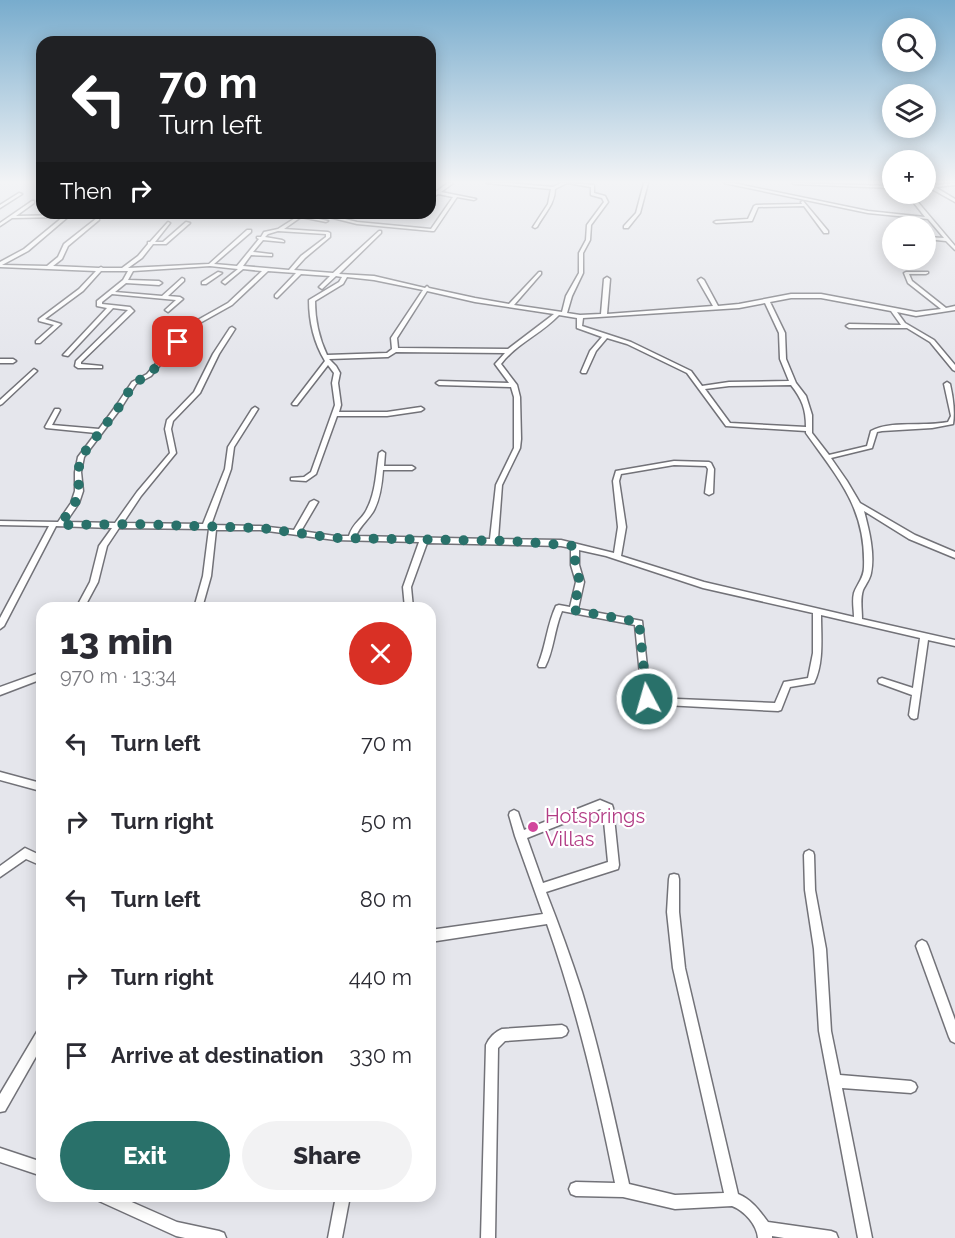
<!DOCTYPE html>
<html lang="en">
<head>
<meta charset="utf-8">
<style>
  body { margin:0; font-family:Raleway,sans-serif; background:#f2f2f3; color:#2b2b33; height:100vh; display:flex; flex-direction:column; font-size:22px; white-space:nowrap }
  * { box-sizing:border-box; margin:0 }
  p { font-size:20px; color:#7c7c81 }
  .icon { flex:none; width:33px; height:33px; fill:none; stroke:currentColor; stroke-width:2; stroke-linecap:round; stroke-linejoin:round }
  .map { position:relative; flex:1; overflow:hidden }
  .side { position:absolute; left:36px; top:602px; width:400px; height:600px; display:flex; flex-direction:column; background:#fff; border-radius:18px; box-shadow:0 3px 15px #0003 }
  .side>* { flex:none }
  .banner { position:absolute; left:36px; top:36px; width:400px; height:183px; border-radius:18px; box-shadow:0 3px 15px #0003; background:#202124; color:#fff; overflow:hidden }
  .buttons { position:absolute; left:882px; top:18px; display:grid; gap:12px }
  .buttons a { display:grid; place-items:center; width:54px; height:54px; border-radius:50%; background:#fff; box-shadow:0 3px 15px #0003; font-size:30px }
  .pin { position:absolute; display:grid; place-items:center; width:51px; height:51px; color:#fff; margin:-26px; border-radius:12px; box-shadow:0 3px 9px #0006 }
  .me { position:absolute; width:66px; margin:-33px; rotate:354deg; stroke-linejoin:round; filter:drop-shadow(0 0 4px #0008) }
  .turn { display:flex; align-items:center; gap:21px; height:126px; padding:0 24px; font-size:27px }
  .turn .icon { width:78px; height:78px; stroke-width:2.5 }
  .turn b { display:block; font-size:42px; line-height:51px }
  .then { display:flex; align-items:center; height:57px; padding:0 24px; background:#0003; gap:12px; font-size:22px }
  .round { display:grid; place-items:center; flex:none; width:63px; height:63px; border-radius:32px; background:#f2f2f3 }
  .headline { display:flex; align-items:center; justify-content:space-between; height:102px; padding:0 24px }
  h1 { font-size:36px; font-weight:800; line-height:45px }
  .primary-button { display:flex; gap:12px; margin-top:auto; padding:12px 24px }
  .primary-button a { flex:1; height:69px; border-radius:36px; background:#29716a; color:#fff; font-size:24px; font-weight:800; line-height:69px; text-align:center }
  .primary-button a+a { background:#f2f2f3; color:#2b2b33 }
  ul { padding:0; list-style:none }
  li { display:flex; align-items:center; gap:18px; height:78px; padding:0 24px }
  li div { flex:1 }
  li b { display:block; font-size:22px }
  li em { font-style:normal }
  .map>svg:first-child { display:block }
</style>
</head>
<body>
<div class="map">
<svg width="955" height="1238" viewBox="0 0 955 1238">
  <rect width="100%" height="100%" fill="#e5e6ec"/>
  <g fill="none" stroke-linecap="round" stroke-linejoin="round">
    <defs>
      <g id="street">
        <polygon points="448,183 453,183 441,192 476,199 474,200 457,197 434,231 432,231 357,224 313,213 321,213 357,222 431,229 453,197 438,194 430,199 430,196"/>
        <path d="M487,183H508L553,187L561,183H567L555,189C555,204 544,214 537,227L535,228L533,227L548,204L551,189Z"/>
        <path d="M567,183L594,185V193L605,196L608,202L591,225L590,240L583,253V273L572,296L567,313L580,315L601,314L604,279L607,277L610,279L607,314L713,306L698,280L701,278L704,280L718,306L739,304L791,294H821L916,312L941,309L908,283L904,273L906,272H928V273L926,274H909L912,281L946,308L955,306V310L916,316L897,312L905,323L934,340L955,365V371L953,370L930,342L907,328H849L846,326L849,324L901,325L891,311L821,298H791L770,302L785,333L786,359L796,383L806,396L812,415V433L829,455L867,446L871,431C890,420 925,427 948,422L951,416L944,384L947,382L950,384C953,397 955,412 953,424L932,428L882,431L877,432L872,448L831,458L847,481L860,503L915,535L955,552V558L909,539L864,511C869,530 875,553 871,573C870,579 866,584 863,590C860,599 862,609 862,619L955,640V646L928,640L917,718L914,719L911,718L909,715L912,695L879,683L878,681L879,679L882,678L913,688L920,638L821,615C821,637 824,663 814,683L790,687L781,710L778,711L646,704L642,694L635,625L562,611C554,630 554,650 545,667H539L538,665C546,646 547,625 556,606L559,605L570,607L576,582L571,565V548L561,546L427,543L411,587L413,608H405L403,587L419,542L335,540L260,530H216L211,576L202,608H194L203,576L209,529L119,528L107,546L98,582L84,608H76L90,582L99,546L112,528L56,526L4,626L0,629V618L49,526L0,525V521L58,522L71,503L75,491V472L78,457L96,433L46,428L45,427L55,409H59L60,410L52,425L99,429L116,406L132,382L147,374L187,326L228,303L262,271L243,269L225,284L222,282L223,281L238,269L210,266L133,271L128,280L159,281L162,283L159,285L126,283L115,292L162,296L182,278L184,279V281L168,296L180,297L183,299L168,312L165,310L176,300L112,294L102,302V304L130,307L134,311L81,362V364L102,366V368H78L75,366L76,361L128,310L113,308L68,356L63,355L107,308L97,306V301L123,280L128,271H101L83,291L45,319L61,324L40,343H36V341L54,325L39,321V319L79,289L96,271L0,267V262L24,249L63,217L12,218L0,226V223L32,201H34V203L16,216L67,215L69,216L28,251L2,265L47,266L58,257L64,244L97,218H99V220L68,246L62,259L53,266L99,268L101,267L103,268H122L138,256L148,244V242H150L168,222L170,223L155,242H163L186,222L190,223L166,244H153L142,258L128,268L209,264L247,230H251V232L214,264L237,266L259,239L257,238V237H261L264,232L278,229L300,215L328,221L326,222L301,217L284,229L328,232L330,233V237L305,258L294,270L333,273L379,231H381V233L339,274L374,276L425,288L427,286L429,288L475,298L509,304L539,272H541V274L514,305L562,312L566,296L579,273V253L586,240L587,225L604,202L602,198L591,195V187ZM278,231L326,234V237L301,256L289,270L243,266L251,255L272,256V254H270L253,252L263,240L284,242V241L282,240L265,237L268,234ZM268,271L296,273L275,295V297L277,298L301,274L330,276L319,287L322,289L336,276L342,277L339,282L309,300C309,321 314,343 325,361L292,404L293,405H297L328,365L334,373L332,383L335,405L311,472L304,477L291,478V480L306,481L316,474L337,416H387L421,411L424,409L421,407L387,412H339L341,405L338,383L340,373L336,366L329,359L388,357L396,352L505,353L495,364L509,383L439,381L436,383L439,385L511,387L514,397V448L496,485L490,539L356,536C360,526 367,521 373,512C380,500 382,484 383,470H412L415,468L412,466H384L385,453L382,451L379,453C376,471 376,492 367,509C362,520 353,522 349,536H335L301,531L318,502L314,500L310,502L294,530L260,526L211,525L231,469L234,447L258,409L255,407L252,409L228,447L225,469L203,524L123,523L141,496L176,453L171,429L173,421L200,393L219,354L235,329L232,327L230,328L213,354L194,392L167,420L165,429L170,453L137,492L115,523L66,522L79,503L83,491L81,472L84,457L121,408L136,384L151,376L191,328L232,305ZM347,277L374,280L423,290L391,338L392,349L387,353L327,355C319,338 315,320 315,301L343,284ZM427,291L475,302L554,314L508,349L398,348L397,338ZM765,303L779,333L780,359L789,381L729,382L702,386L691,371L631,342L582,326L583,318L739,308ZM559,315L577,318V328L602,337L590,351L581,372L582,373H586L596,351L607,338L627,344L687,373L726,426L806,431V433C838,478 866,508 864,567C864,578 857,584 854,593C852,601 854,609 854,617L704,582L621,556L626,527L619,481L621,474L674,465L706,466L708,469L705,493L709,495L713,493L714,469L711,463L709,462L674,461L616,471L613,481L618,527L614,553L561,540L498,539L502,485L520,448L521,439L520,397L517,385L501,364C516,344 541,334 559,315ZM791,385C802,399 806,409 806,427L730,423L705,389L729,386ZM579,550L606,556L703,588L813,613V653L808,678L784,682L775,703L652,698L650,694L642,621L578,609L584,582L579,565Z"/>
        <polygon points="644,183 648,183 640,213 628,228 624,228 624,226 636,213"/>
        <polygon points="724,183 733,183 868,211 925,217 907,194 911,194 955,246 955,250 946,241 926,239 926,237 944,238 928,219 868,213"/>
        <polygon points="792,183 892,186 892,188 794,184"/>
        <polygon points="955,183 955,185 935,187 955,199 955,202 930,188 926,188 926,186"/>
        <polygon points="19,193 22,194 0,208 0,205"/>
        <polygon points="803,201 828,231 828,233 824,233 804,206 758,207 752,221 716,223 714,222 716,221 748,219 754,206 756,205 802,204 801,202"/>
        <polygon points="218,272 222,273 206,284 202,284 202,282"/>
        <polygon points="0,359 13,359 16,361 13,363 0,363"/>
        <polygon points="34,369 37,371 36,372 2,404 0,405 0,400"/>
        <polygon points="42,672 42,679 0,695 0,687"/>
        <polygon points="0,772 37,782 40,783 42,786 40,789 37,790 0,780"/>
        <path d="M600,800L612,805L613,808L619,865L618,869L546,892C559,925 571,958 582,992C601,1055 615,1120 629,1184L675,1195L724,1193L673,968L667,912L669,879L670,875L674,874L678,875L679,879V912L685,968L738,1194C752,1200 759,1210 768,1222L831,1231L836,1233L838,1238H784L772,1236V1238H758C757,1225 745,1211 732,1206L675,1209L623,1197L576,1196L571,1194L569,1189L571,1184L576,1182L615,1183C597,1095 577,1009 547,924L430,942V930L543,914L515,836L509,815L510,812L514,810L518,812L524,830ZM600,809L603,811L608,862L543,883L527,838Z"/>
        <polygon points="25,848 42,856 42,866 26,859 0,877 0,866"/>
        <polygon points="809,850 813,852 814,855 815,890 826,949 831,1031 840,1075 911,1081 915,1083 917,1087 915,1091 911,1093 842,1088 872,1238 858,1238 819,1031 814,949 805,890 804,855 805,852"/>
        <polygon points="922,940 926,942 928,946 955,1020 955,1043 951,1041 949,1037 916,946 918,942"/>
        <path d="M562,1025L566,1027L568,1031L566,1035L562,1037L505,1041L498,1048L495,1238H481L486,1045C489,1038 495,1032 502,1029Z"/>
        <polygon points="42,1028 42,1046 5,1111 0,1112 0,1094 38,1030"/>
        <polygon points="0,1148 42,1162 42,1176 0,1162"/>
        <polygon points="97,1196 118,1196 177,1222 219,1231 224,1233 226,1238 185,1238 176,1236 99,1201"/>
        <polygon points="336,1196 350,1196 342,1238 328,1238"/>
      </g>
    </defs>
    <use href="#street" stroke="#727278" stroke-width="3"/>
    <use href="#street" fill="#fff" fill-rule="evenodd"/>
  </g>
  <linearGradient id="sky" x2="0" y2="1"><stop stop-color="#78accd"/><stop offset="0.51" stop-color="#f3f4f6"/><stop offset="1" stop-color="#f3f4f6" stop-opacity="0"/></linearGradient>
  <rect width="955" height="357" fill="url(#sky)"/>
  <g fill="none" stroke-linecap="round" stroke-linejoin="round">
    <polyline stroke="#29716a" stroke-width="10" stroke-dasharray="0 18" points="178,342 149,375 134,383 119,407 81,457 78,472 79,491 75,503 60,525 132,524 260,528 335,538 512,541 575,546 575,565 580,582 573,610 639,622 647,699"/>
  </g>
  <circle fill="#d1479c" stroke="#fff" stroke-width="2" cx="533" cy="827" r="6"/>
  <g text-anchor="middle" dominant-baseline="central" stroke-width="4.5" stroke-linejoin="round" paint-order="stroke">
    <g font-size="20" fill="#b23c85" stroke="#fff" text-anchor="start">
      <text x="545" y="816">Hotsprings<tspan x="545" dy="23">Villas</tspan></text>
    </g>
  </g>
</svg>
<div class="buttons">
<a><svg class="icon" aria-label="search" viewBox="0 0 24 24"><circle cx="10" cy="10" r="6"/><path d="M15 15l6 6"/></svg></a>
<a><svg class="icon" aria-label="layers" viewBox="0 0 24 24"><path d="M12 4l9 5-9 5-9-5zM3 14l9 5 9-5"/></svg></a>
<a>+</a>
<a>−</a>
</div>
<div class="pin" style="left:178px;top:342px;background:#d93025"><svg class="icon" aria-label="arrive" viewBox="0 0 24 24"><path d="M6 21V4h12l-3 4 3 4H6"/></svg></div>
<svg class="me" style="left:647px;top:699px" viewBox="-20 -20 40 40"><circle r="17" fill="#29716a" stroke="#fff" stroke-width="3"/><path d="M0-11L8 9 0 5-8 9z" fill="#fff"/></svg>
<div class="banner">
<div class="turn"><svg class="icon" aria-label="left" viewBox="0 0 24 24"><path d="M17 20v-9H6M10 6l-5 5 5 5"/></svg><div><b>70 m</b>Turn left</div></div>
<div class="then">Then<svg class="icon" aria-label="right" viewBox="0 0 24 24"><path d="M7 20v-9h11M14 6l5 5-5 5"/></svg></div>
</div>
<section class="side">
<div class="headline"><div><h1>13 min</h1><p>970 m · 13:34</p></div><a class="round" style="background:#d93025;color:#fff"><svg class="icon" aria-label="close" viewBox="0 0 24 24"><path d="M6 6l12 12M18 6L6 18"/></svg></a></div>
<ul>
<li><svg class="icon" aria-label="left" viewBox="0 0 24 24"><path d="M17 20v-9H6M10 6l-5 5 5 5"/></svg><div><b>Turn left</b></div><em>70 m</em></li>
<li><svg class="icon" aria-label="right" viewBox="0 0 24 24"><path d="M7 20v-9h11M14 6l5 5-5 5"/></svg><div><b>Turn right</b></div><em>50 m</em></li>
<li><svg class="icon" aria-label="left" viewBox="0 0 24 24"><path d="M17 20v-9H6M10 6l-5 5 5 5"/></svg><div><b>Turn left</b></div><em>80 m</em></li>
<li><svg class="icon" aria-label="right" viewBox="0 0 24 24"><path d="M7 20v-9h11M14 6l5 5-5 5"/></svg><div><b>Turn right</b></div><em>440 m</em></li>
<li><svg class="icon" aria-label="arrive" viewBox="0 0 24 24"><path d="M6 21V4h12l-3 4 3 4H6"/></svg><div><b>Arrive at destination</b></div><em>330 m</em></li>
</ul>
<div class="primary-button"><a>Exit</a><a>Share</a></div>
</section>
</div>
</body>
</html>
